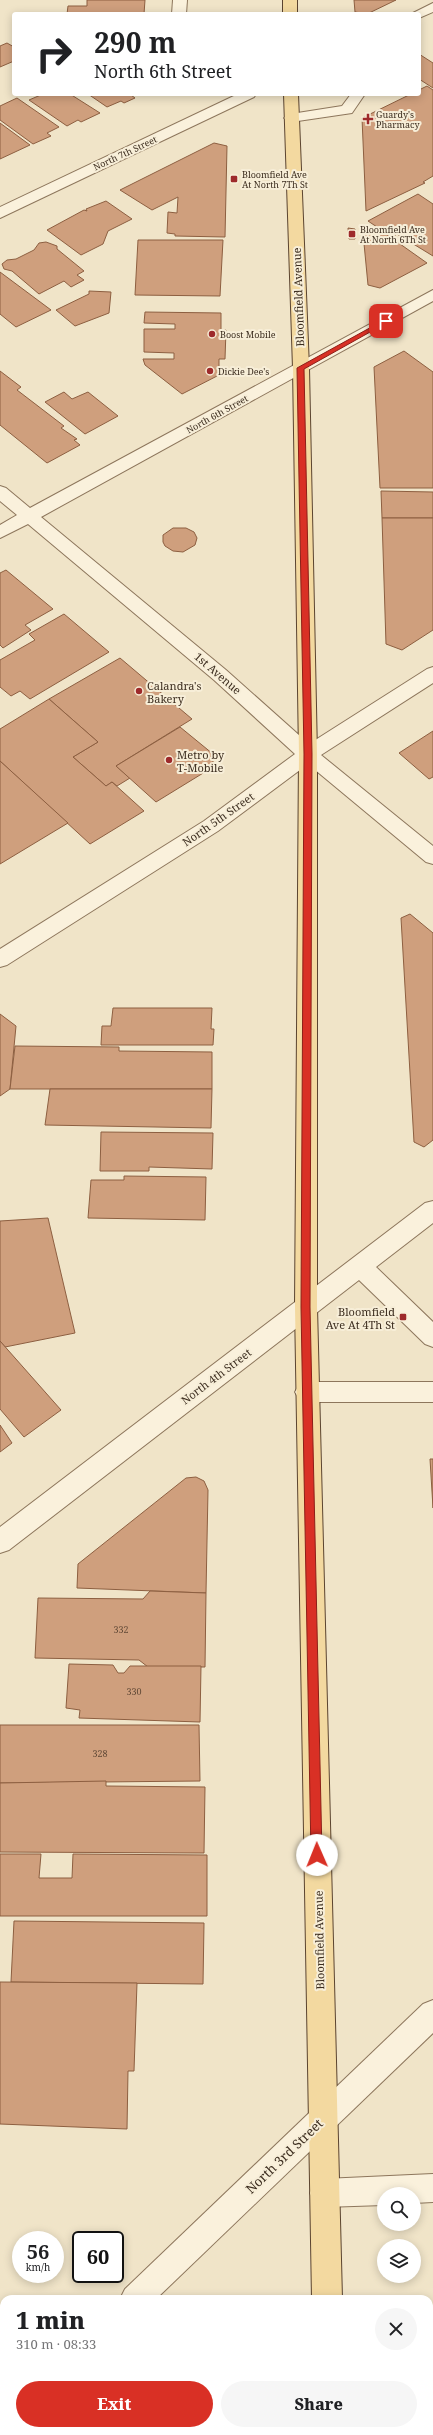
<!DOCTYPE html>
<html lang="en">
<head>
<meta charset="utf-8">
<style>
  body { margin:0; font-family:"Noto Serif",serif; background:#f6f6f6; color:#202124; height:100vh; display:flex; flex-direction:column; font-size:15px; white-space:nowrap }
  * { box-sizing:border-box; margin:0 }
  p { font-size:13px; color:#757577 }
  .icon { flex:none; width:22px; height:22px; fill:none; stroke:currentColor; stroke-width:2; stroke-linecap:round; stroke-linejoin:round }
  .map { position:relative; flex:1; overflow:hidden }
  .sheet { position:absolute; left:0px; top:2295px; width:433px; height:140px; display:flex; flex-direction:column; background:#fff; border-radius:12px 12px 0 0; box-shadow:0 2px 10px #0003 }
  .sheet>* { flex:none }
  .top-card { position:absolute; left:12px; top:12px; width:409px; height:84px; border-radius:4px; box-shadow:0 2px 10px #0003; background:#fff; color:#202124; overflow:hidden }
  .fabs { position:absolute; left:377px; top:2187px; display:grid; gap:8px }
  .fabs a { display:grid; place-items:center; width:44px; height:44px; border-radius:50%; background:#fff; box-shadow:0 2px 10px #0003; font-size:20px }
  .speed { position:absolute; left:12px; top:2231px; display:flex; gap:8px; font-size:20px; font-weight:700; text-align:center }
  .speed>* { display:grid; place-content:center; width:52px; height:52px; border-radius:50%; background:#fff; box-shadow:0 2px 10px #0003; line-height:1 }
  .speed small { font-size:10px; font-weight:400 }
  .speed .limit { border:2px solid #111; border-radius:6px; background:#fff; color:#111 }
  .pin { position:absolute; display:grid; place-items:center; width:34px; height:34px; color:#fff; margin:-17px; border-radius:8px; box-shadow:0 2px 6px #0006 }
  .me { position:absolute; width:44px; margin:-22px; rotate:359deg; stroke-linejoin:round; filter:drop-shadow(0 0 3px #0008) }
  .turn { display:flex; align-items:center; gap:14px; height:84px; padding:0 16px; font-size:18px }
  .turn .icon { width:52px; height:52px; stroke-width:2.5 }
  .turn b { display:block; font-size:28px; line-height:34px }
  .round { display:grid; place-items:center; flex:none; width:42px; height:42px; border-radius:21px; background:#f6f6f6 }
  .overview { display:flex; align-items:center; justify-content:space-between; height:68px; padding:0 16px }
  h1 { font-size:24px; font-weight:800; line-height:30px }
  .primary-button { display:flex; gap:8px; margin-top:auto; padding:8px 16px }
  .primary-button a { flex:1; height:46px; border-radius:24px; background:#d93025; color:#fff; font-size:16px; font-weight:800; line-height:46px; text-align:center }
  .primary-button a+a { background:#f6f6f6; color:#202124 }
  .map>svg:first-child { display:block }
</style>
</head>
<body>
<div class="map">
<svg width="433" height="2435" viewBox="0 0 433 2435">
  <rect width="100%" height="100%" fill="#f0e4c8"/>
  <g fill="#cf9f7d" stroke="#8d5f41">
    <polygon points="87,0 145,0 144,14 67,14 68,6 87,6"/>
    <polygon points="354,0 396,0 367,14 355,12"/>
    <polygon points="7,43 14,47 14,61 0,67 0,46"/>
    <polygon points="419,54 433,63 433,88 419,79"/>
    <polygon points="427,86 433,90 433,176 423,182 425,183 366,211 362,118 411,94 419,94 419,90"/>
    <polygon points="43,94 70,94 100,113 81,122 78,120 67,126 29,100"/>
    <polygon points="88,94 134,94 131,95 135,98 124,103 121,101 107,107"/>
    <polygon points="17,98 59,127 47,133 51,136 33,144 0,120 0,106"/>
    <polygon points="0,123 30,145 0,159"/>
    <polygon points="214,143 227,146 225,237 175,236 175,234 167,233 168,212 177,213 178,197 152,210 120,190"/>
    <polygon points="418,194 433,204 433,256 397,234 392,237 368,221"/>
    <polygon points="106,201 132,219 108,231 103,244 81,255 47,230 84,210 87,211 86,209"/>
    <polygon points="376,227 427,263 380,288 368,285 363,233"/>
    <polygon points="348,228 355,229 355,239 349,239"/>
    <polygon points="138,240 223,240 220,296 135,295"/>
    <polygon points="46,242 57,246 57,249 84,271 77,275 84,280 71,287 64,281 39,294 12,271 4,269 2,264 7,260 16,259 34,250 39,243"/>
    <polygon points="0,272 51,310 16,327 0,314"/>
    <polygon points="89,291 111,292 109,313 75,326 56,310 89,294"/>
    <polygon points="145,312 221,313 221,331 226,330 225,359 219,359 219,375 182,394 145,365 143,359 174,359 174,353 144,352 144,329 175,329 175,324 144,323"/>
    <polygon points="404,351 433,372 433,488 380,488 374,367"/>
    <polygon points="0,371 21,387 17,390 64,426 61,428 77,439 74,440 80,445 47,463 0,425"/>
    <polygon points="64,392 72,399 88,392 118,416 85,434 45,402"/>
    <polygon points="381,491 433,492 433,518 382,518"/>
    <polygon points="382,518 433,518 433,630 402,650 386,644"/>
    <polygon points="173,528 186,528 194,532 197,538 195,545 183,552 173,551 165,546 163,542 163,535"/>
    <polygon points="6,570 53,609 25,625 31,630 3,648 0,645 0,573"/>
    <polygon points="64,614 109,652 30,699 20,691 11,696 0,687 0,660 35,640 29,634"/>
    <polygon points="120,658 192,719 116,766 130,778 117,786 112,782 106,786 73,757 98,742 49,699"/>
    <polygon points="49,699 98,742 73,757 106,786 112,782 144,811 90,844 0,761 0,729"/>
    <polygon points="180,727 213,754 213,767 156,802 116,766"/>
    <polygon points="433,731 433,777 429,779 399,753"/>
    <polygon points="0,761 68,823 0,864"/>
    <polygon points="410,914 433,933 433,1140 424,1147 414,1142 401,918"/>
    <polygon points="113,1008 212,1008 211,1029 214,1029 213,1045 101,1045 102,1026 111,1026"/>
    <polygon points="0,1014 16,1026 10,1089 0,1096"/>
    <polygon points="15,1046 119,1047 119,1051 212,1052 212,1089 10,1089"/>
    <polygon points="50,1089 212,1089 211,1128 45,1125"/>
    <polygon points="101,1132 213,1133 212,1169 149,1167 149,1171 100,1171"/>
    <polygon points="124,1176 206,1177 205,1220 88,1218 91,1180 124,1180"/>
    <polygon points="48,1218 75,1333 5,1347 0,1341 0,1221"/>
    <polygon points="0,1341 61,1410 24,1437 0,1409"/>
    <polygon points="0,1425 12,1443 0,1452"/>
    <polygon points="430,1459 433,1459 433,1508"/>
    <polygon points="196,1477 204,1481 208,1490 206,1593 77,1588 78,1564 186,1478"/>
    <polygon points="150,1591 206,1593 205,1667 148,1667 139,1660 35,1658 38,1598 143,1599"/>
    <polygon points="69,1664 113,1665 118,1673 124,1673 130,1666 201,1666 200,1722 79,1718 80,1710 66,1708"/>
    <polygon points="0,1725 199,1725 200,1781 0,1783"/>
    <polygon points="106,1781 106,1786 205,1787 204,1853 0,1852 0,1783"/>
    <polygon points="0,1854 41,1854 39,1878 72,1878 73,1854 207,1855 207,1916 0,1916"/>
    <polygon points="14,1921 204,1923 203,1984 11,1982"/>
    <polygon points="0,1982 137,1983 134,2071 128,2071 127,2129 0,2124"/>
    <polygon points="134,2431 193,2431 192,2435 129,2435"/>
  </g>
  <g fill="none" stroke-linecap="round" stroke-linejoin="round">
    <defs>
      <g id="minor">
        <polygon points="173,0 187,0 186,14 172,14"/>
        <polygon points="433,3 433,12 419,18 419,14 411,14"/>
        <polygon points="238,94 256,94 254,97 0,218 0,207"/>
        <polygon points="351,94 365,94 352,113 291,122 284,118 291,114 342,106"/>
        <polygon points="433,290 433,301 41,517 226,670 309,744 427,669 433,667 433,683 321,755 433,846 433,864 426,862 308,764 218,831 7,965 0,967 0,949 204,821 295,754 214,680 28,524 0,538 0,525 17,515 0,501 0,486 6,488 30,508"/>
        <polygon points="433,1201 433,1223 376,1267 433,1322 433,1347 425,1344 359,1280 9,1550 0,1553 0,1527 425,1203"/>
        <polygon points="307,1382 433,1382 433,1402 307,1402 299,1399 295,1392 299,1385"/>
        <polygon points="433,2000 433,2033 156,2299 120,2299 125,2289 423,2004"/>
        <polygon points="433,2174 433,2202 414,2203 414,2194 384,2194 384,2205 324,2207 314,2203 310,2193 314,2183 324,2179"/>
        <polygon points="433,2398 433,2428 429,2429 429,2399"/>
        <polygon points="4,2409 4,2431 16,2431 14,2435 0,2435 0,2411"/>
      </g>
      <g id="major">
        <rect x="283" y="0" width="14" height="14"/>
        <polygon points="284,94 298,94 309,368 317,754 317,1307 342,2299 312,2299 295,1307 299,754 293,368"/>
        <rect x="315" y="2431" width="30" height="4"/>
      </g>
    </defs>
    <use href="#minor" stroke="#8d765c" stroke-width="2"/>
    <use href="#major" stroke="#5b4430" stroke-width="2"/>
    <use href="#minor" fill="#faf1dc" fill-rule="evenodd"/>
    <use href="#major" fill="#f3d9a0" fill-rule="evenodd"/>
  </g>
  <polygon fill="#d93025" stroke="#8d1f18" points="386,319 388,322 304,369 312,754 310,1307 322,1855 317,1860 311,1855 301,1307 304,754 297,368"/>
  <g fill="#9e2a2b" stroke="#f7eed8" stroke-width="1.5">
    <path d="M366 113h4v4h4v4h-4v4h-4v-4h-4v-4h4z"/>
    <rect x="230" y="175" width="8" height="8" rx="2"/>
    <rect x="348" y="230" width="8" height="8" rx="2"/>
    <circle cx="212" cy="334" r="4"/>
    <circle cx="210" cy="371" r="4"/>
    <circle cx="139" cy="691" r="4"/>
    <circle cx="169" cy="760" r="4"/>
    <rect x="399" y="1313" width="8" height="8" rx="2"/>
  </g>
  <g text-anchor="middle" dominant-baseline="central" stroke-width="4" stroke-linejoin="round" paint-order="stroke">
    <g font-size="9" fill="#3d2e20" stroke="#f7eed8" text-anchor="start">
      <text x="376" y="114">Guardy's<tspan x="376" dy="10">Pharmacy</tspan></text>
      <text x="242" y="174">Bloomfield Ave<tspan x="242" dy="10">At North 7Th St</tspan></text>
      <text x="360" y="229">Bloomfield Ave<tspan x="360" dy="10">At North 6Th St</tspan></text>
      <text x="220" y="334">Boost Mobile</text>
      <text x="218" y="371">Dickie Dee's</text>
    </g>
    <g font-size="9" fill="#3d2e20" stroke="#f7eed8">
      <text transform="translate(125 153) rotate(-25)">North 7th Street</text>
      <text transform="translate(217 414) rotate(-29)">North 6th Street</text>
    </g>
    <g font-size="9" fill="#624a37">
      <text x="121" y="1629">332</text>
      <text x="134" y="1691">330</text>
      <text x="100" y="1753">328</text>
    </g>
    <g font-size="11" fill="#3d2e20" stroke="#f7eed8">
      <text transform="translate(298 297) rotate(-92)">Bloomfield Avenue</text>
      <text transform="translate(218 673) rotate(41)">1st Avenue</text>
      <text transform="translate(218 819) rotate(-35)">North 5th Street</text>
      <text transform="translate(216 1376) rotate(-37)">North 4th Street</text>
      <text transform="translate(319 1940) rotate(-91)">Bloomfield Avenue</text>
    </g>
    <g font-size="11" fill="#3d2e20" stroke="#f7eed8" text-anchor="start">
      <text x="147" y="685">Calandra's<tspan x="147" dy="13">Bakery</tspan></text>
      <text x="177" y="754">Metro by<tspan x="177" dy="13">T-Mobile</tspan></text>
      <text x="395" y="1311" text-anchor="end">Bloomfield<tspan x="395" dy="13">Ave At 4Th St</tspan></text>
    </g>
    <g font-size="13" fill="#3d2e20" stroke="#f7eed8">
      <text transform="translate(284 2156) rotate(-44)">North 3rd Street</text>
    </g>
  </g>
</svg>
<div class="fabs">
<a><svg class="icon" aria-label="search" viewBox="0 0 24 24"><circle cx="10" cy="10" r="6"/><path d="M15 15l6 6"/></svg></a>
<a><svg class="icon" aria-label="layers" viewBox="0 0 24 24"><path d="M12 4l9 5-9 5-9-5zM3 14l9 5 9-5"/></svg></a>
</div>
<div class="speed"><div>56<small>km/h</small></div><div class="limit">60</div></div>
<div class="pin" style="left:386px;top:321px;background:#d93025"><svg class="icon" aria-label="arrive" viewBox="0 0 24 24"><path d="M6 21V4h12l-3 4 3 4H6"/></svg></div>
<svg class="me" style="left:317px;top:1855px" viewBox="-20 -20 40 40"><circle r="19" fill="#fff"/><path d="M0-13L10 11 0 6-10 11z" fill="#d93025"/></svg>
<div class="top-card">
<div class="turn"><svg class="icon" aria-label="right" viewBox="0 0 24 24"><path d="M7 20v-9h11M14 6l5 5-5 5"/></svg><div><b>290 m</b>North 6th Street</div></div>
</div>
<section class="sheet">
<div class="overview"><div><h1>1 min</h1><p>310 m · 08:33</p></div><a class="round"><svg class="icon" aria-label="close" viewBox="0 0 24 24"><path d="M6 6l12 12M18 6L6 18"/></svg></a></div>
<div class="primary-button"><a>Exit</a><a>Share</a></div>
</section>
</div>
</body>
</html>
